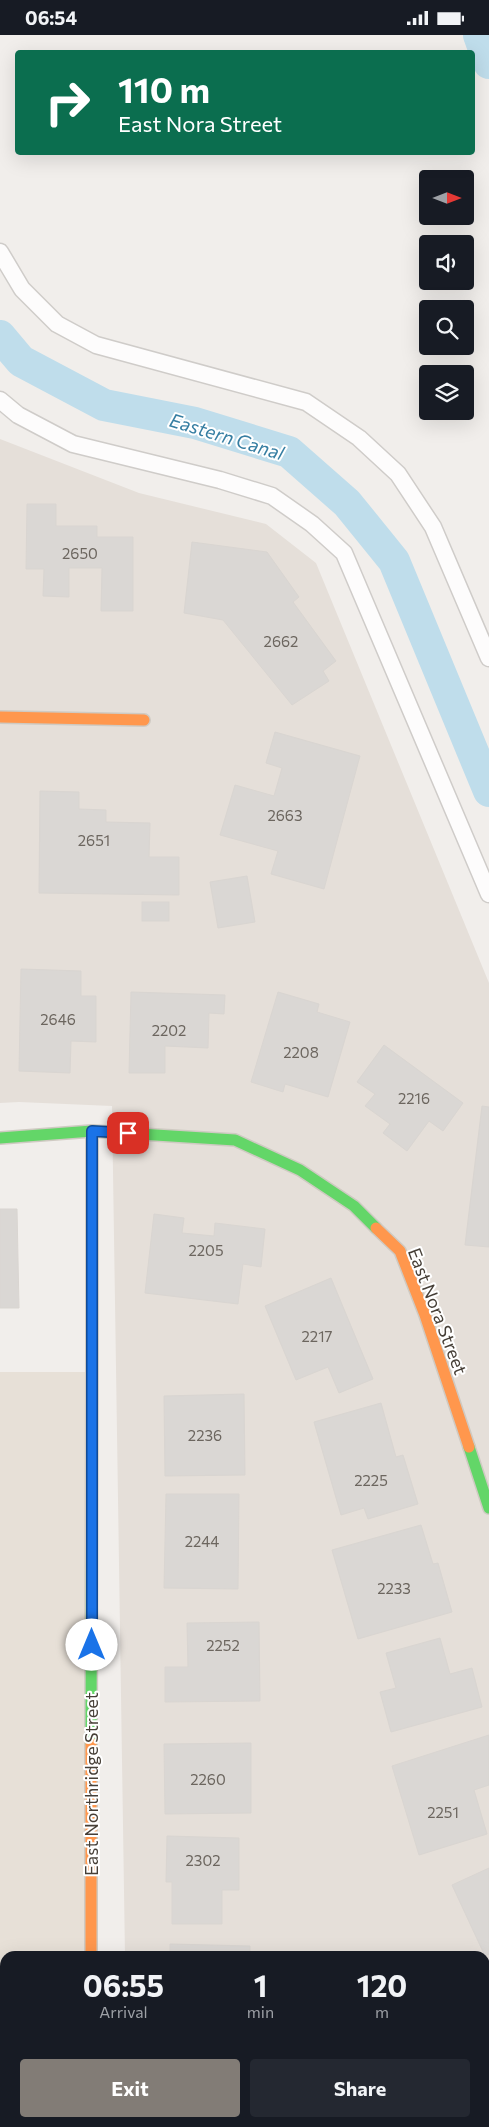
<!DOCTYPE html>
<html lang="en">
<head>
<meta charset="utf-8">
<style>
  body { margin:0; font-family:Commissioner,sans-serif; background:#242831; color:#f1f3f6; height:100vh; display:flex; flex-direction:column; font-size:19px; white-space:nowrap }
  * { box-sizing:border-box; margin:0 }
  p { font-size:16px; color:#9ea1a6 }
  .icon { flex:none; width:28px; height:28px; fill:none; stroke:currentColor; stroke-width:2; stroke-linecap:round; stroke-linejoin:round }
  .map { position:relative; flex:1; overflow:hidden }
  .panel { position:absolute; left:0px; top:1916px; width:490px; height:176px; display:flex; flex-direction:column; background:#171b24; border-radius:15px 15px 0 0; box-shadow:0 5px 20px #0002 }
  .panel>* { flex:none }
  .banner { position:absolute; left:15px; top:15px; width:460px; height:105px; border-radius:5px; box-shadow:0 5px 20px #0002; background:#0b6e4f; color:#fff; overflow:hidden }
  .needle { width:32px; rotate:90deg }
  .fabs { position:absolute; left:419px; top:135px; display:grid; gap:10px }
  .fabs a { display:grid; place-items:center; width:55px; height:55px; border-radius:5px; background:#171b24; box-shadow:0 5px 20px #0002; font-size:25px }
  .pin { position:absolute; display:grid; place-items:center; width:42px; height:42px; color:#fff; margin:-21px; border-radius:10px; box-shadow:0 2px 8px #0006 }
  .me { position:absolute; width:55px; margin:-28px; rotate:0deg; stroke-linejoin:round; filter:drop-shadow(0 0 4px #0008) }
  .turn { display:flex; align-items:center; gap:18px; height:105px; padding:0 20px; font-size:22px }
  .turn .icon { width:65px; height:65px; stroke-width:2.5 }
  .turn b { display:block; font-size:35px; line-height:42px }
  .eta { display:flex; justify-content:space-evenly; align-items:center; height:85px; text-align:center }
  .eta b { font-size:30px; font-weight:700; line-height:35px }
  .action { display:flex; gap:10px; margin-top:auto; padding:10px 20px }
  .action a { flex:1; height:58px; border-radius:5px; background:#827c76; color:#fff; font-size:20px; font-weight:700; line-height:58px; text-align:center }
  .action a+a { background:#242831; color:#f1f3f6 }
  .status { display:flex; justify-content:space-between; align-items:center; height:35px; padding:0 25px; background:#171b24; direction:ltr }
  .status svg { height:14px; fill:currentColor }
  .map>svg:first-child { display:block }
</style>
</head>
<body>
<div class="status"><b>06:54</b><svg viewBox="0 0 49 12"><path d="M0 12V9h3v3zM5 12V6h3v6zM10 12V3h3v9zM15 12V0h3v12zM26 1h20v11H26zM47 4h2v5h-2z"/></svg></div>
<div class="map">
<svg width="489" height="2092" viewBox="0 0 489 2092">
  <rect width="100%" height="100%" fill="#f1eeeb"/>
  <polygon fill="#e5dfd9" points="0,404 139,458 266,489 316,528 489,948 489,2092 127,2092 127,2088 485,2088 485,1921 125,1921 112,1071 19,1067 0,1068"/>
  <polygon fill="#e7e0d7" points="0,1337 93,1337 91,1921 5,1921 5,2088 91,2088 91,2092 0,2092"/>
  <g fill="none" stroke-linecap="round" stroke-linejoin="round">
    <g stroke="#bfddeb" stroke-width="32">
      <polyline points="479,0 489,28"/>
      <polyline points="0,301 21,326 104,370 195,388 289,417 347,468 394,526 489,756"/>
    </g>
  </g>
  <g fill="#dad7d4" stroke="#d9d5d1">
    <polygon points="27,469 56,469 56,491 97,491 97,502 133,502 133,576 101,576 102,533 69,533 69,562 43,561 44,534 26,534"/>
    <polygon points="192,507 267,517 299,562 293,567 336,626 323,636 329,646 292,670 223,585 184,578"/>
    <polygon points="275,697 360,721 324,854 271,839 278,816 220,800 235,750 274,761 282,733 266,728"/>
    <polygon points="40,756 79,757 79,774 106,775 106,787 150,788 149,822 179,822 179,860 39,858"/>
    <polygon points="247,841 255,887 218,893 210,847"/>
    <rect x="142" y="867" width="27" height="19"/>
    <polygon points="21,934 81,936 81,961 96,961 96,1007 71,1006 70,1038 19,1036"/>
    <polygon points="131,957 225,960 224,979 209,978 208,1013 165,1011 165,1038 129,1038"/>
    <polygon points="278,957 319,969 317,977 350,987 328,1062 285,1049 283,1057 251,1047"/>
    <polygon points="384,1010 463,1068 443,1096 429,1086 407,1116 383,1098 390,1089 365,1071 375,1059 357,1047"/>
    <polygon points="482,1071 489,1072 489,1212 465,1210"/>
    <polygon points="0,1174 17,1174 19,1273 0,1273"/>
    <polygon points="154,1179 184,1183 182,1198 214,1201 215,1188 265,1194 261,1232 243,1229 238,1269 145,1258"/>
    <polygon points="331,1243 373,1344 339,1358 328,1332 296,1345 265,1271"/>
    <polygon points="244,1359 245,1440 165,1441 164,1361"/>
    <polygon points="381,1368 396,1422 403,1420 418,1469 368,1484 364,1473 341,1480 314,1387"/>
    <polygon points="166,1459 239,1459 238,1554 164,1553"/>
    <polygon points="421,1490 433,1529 438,1528 452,1577 358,1604 332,1515"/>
    <polygon points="259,1587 260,1666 165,1667 165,1632 188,1632 187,1588"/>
    <polygon points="440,1603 450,1639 472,1633 482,1672 391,1697 380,1657 396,1653 386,1618"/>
    <polygon points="489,1700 489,1750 474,1755 487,1799 419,1820 392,1731"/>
    <polygon points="251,1708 251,1778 165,1779 164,1709"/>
    <polygon points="167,1801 239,1803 239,1855 222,1855 222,1889 172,1889 172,1847 166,1847"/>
    <polygon points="489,1833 489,1919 485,1921 452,1850"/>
    <polygon points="170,1909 250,1911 250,1921 170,1921"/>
    <rect x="185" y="2088" width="88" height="4"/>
  </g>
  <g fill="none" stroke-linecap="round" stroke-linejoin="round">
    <defs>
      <g id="lane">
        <polyline points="0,217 22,254 57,289 96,310 306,367 359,403 398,439 433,492 489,623"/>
        <polyline points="0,365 18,380 73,409 220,445 272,461 312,489 344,518 489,859"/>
        <polyline points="0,2085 5,2084"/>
      </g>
      <polyline id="street" points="91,2092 91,2088"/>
      <g id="fast">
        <polyline points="0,1103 92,1096 235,1105 300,1135 354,1171 376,1193"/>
        <polyline points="469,1412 489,1473"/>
        <polyline points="91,1708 92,1313"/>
      </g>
      <g id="slow">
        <polyline points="0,682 144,685"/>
        <polyline points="376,1193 400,1216 425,1280 469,1412"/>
        <polyline points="91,1921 91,1708"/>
      </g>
      <polyline id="jam" points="92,1313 92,1096"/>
    </defs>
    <use href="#lane" stroke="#cfccc9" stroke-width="19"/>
    <use href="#street" stroke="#cfccc9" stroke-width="30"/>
    <use href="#fast" stroke="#cfcac2" stroke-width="14"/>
    <use href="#slow" stroke="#cfcac2" stroke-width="14"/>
    <use href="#jam" stroke="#cfcac2" stroke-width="14"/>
    <use href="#lane" stroke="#fdfcfc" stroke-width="16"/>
    <use href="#street" stroke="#fdfcfc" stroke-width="28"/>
    <use href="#fast" stroke="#63d668" stroke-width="11"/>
    <use href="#slow" stroke="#ff974d" stroke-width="11"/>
    <use href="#jam" stroke="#b3261e" stroke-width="11"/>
  </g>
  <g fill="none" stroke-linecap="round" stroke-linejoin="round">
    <defs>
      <polyline id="route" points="92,1610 92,1096 128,1098"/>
    </defs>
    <use href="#route" stroke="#114b97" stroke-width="12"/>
    <use href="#route" stroke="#1a73e8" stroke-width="9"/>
  </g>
  <g text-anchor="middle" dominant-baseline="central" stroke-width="4" stroke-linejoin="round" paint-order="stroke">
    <g font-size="15" fill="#6c665f">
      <text x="80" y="518">2650</text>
      <text x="281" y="606">2662</text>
      <text x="285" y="780">2663</text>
      <text x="94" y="805">2651</text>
      <text x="58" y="984">2646</text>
      <text x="169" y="995">2202</text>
      <text x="301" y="1017">2208</text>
      <text x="414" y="1063">2216</text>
      <text x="206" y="1215">2205</text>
      <text x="317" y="1301">2217</text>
      <text x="205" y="1400">2236</text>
      <text x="371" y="1445">2225</text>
      <text x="202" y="1506">2244</text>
      <text x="394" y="1553">2233</text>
      <text x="223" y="1610">2252</text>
      <text x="208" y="1744">2260</text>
      <text x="443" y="1777">2251</text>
      <text x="203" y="1825">2302</text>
    </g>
    <g font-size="18" fill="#463f37" stroke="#fff">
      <text transform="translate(438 1276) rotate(69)">East Nora Street</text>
      <text transform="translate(91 1749) rotate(-90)">East Northridge Street</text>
    </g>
    <g font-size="19" font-style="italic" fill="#367ea2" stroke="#fff">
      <text transform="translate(227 401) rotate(17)">Eastern Canal</text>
    </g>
  </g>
</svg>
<div class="fabs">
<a><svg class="needle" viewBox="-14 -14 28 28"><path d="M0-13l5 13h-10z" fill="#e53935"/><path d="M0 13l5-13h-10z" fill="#9ea1a6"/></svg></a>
<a><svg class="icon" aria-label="sound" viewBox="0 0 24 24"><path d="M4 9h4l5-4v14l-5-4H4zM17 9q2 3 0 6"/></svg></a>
<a><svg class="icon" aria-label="search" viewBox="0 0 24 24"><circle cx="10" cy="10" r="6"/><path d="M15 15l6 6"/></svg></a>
<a><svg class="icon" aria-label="layers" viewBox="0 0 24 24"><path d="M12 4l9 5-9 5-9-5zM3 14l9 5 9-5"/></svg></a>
</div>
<div class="pin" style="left:128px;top:1098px;background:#d93025"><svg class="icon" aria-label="arrive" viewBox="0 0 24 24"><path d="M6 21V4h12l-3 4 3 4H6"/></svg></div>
<svg class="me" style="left:92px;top:1610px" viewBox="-20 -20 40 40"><circle r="19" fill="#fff"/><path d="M0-13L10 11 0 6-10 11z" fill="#1a73e8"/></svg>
<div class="banner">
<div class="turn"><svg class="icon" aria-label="right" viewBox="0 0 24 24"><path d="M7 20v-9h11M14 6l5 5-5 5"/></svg><div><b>110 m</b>East Nora Street</div></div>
</div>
<section class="panel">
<div class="eta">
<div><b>06:55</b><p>Arrival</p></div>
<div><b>1</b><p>min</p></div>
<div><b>120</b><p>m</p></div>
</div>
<div class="action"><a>Exit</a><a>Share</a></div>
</section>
</div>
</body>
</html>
